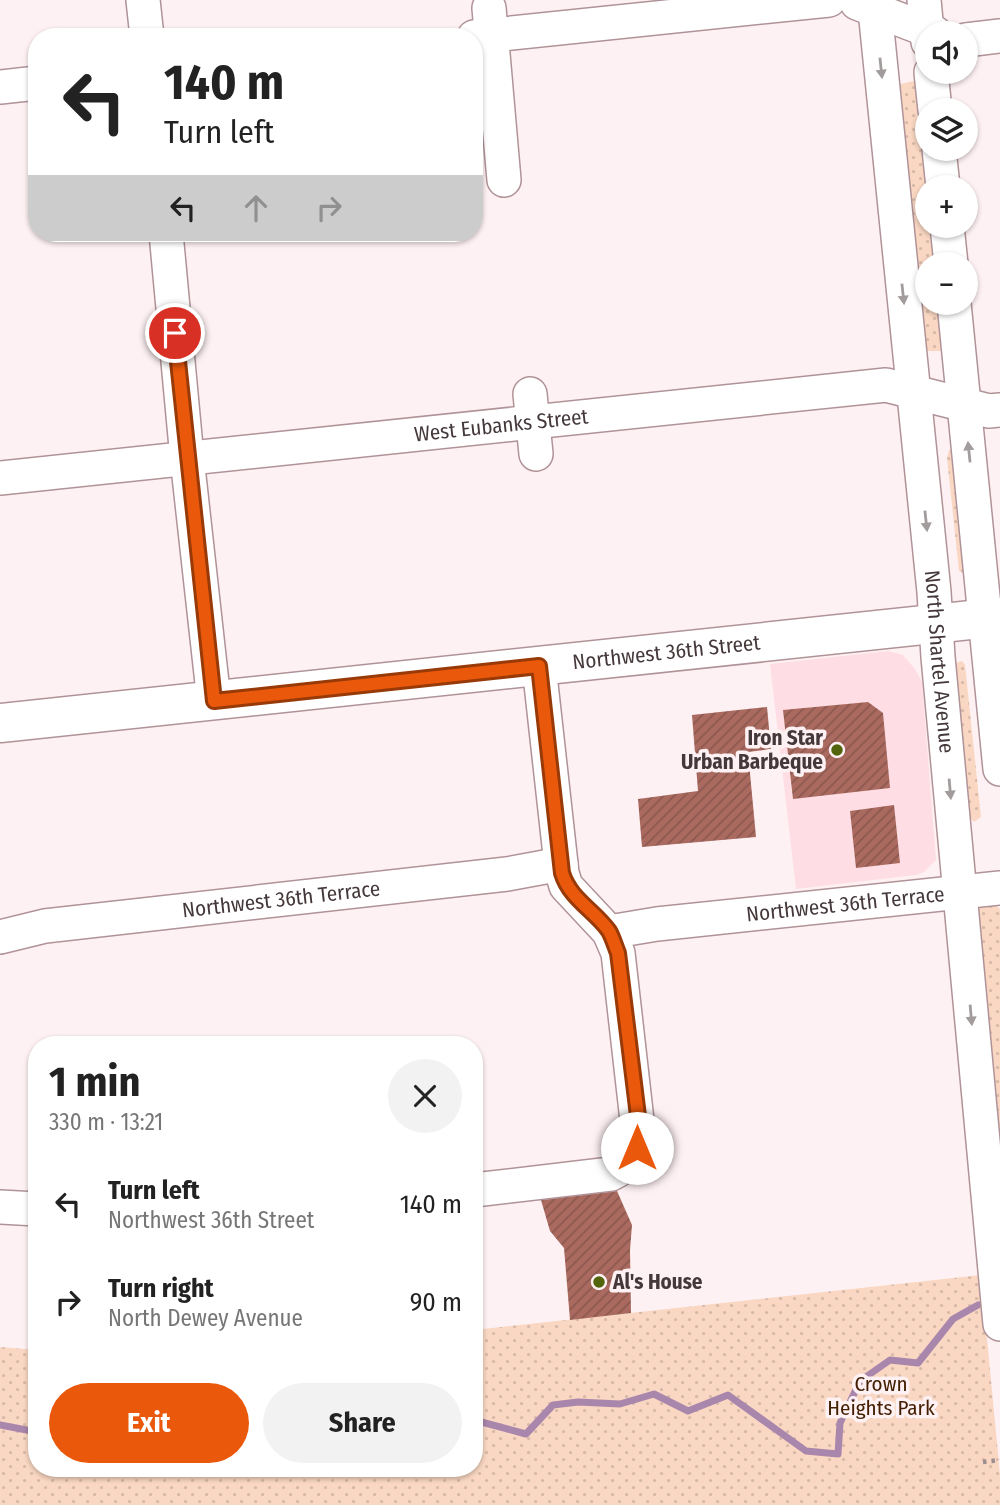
<!DOCTYPE html>
<html lang="en">
<head>
<meta charset="utf-8">
<style>
  body { margin:0; font-family:"Fira Sans Condensed",sans-serif; background:#f2f2f2; color:#222; height:100vh; display:flex; flex-direction:column; font-size:26px; white-space:nowrap }
  * { box-sizing:border-box; margin:0 }
  p { font-size:23px; color:#767676 }
  .icon { flex:none; width:38px; height:38px; fill:none; stroke:currentColor; stroke-width:2; stroke-linecap:round; stroke-linejoin:round }
  .map { position:relative; flex:1; overflow:hidden }
  .panel { position:absolute; left:28px; top:1036px; width:455px; height:441px; display:flex; flex-direction:column; background:#fff; border-radius:28px; box-shadow:0 2px 5px #0004 }
  .panel>* { flex:none }
  .hud { position:absolute; left:28px; top:28px; width:455px; height:214px; border-radius:28px; box-shadow:0 2px 5px #0004; background:#fff; color:#222; overflow:hidden }
  .buttons { position:absolute; left:915px; top:21px; display:grid; gap:14px }
  .buttons a { display:grid; place-items:center; width:63px; height:63px; border-radius:50%; background:#fff; box-shadow:0 2px 5px #0004; font-size:35px }
  .pin { position:absolute; display:grid; place-items:center; width:60px; height:60px; color:#fff; margin:-30px; border:4px solid #fff; border-radius:50%; box-shadow:0 2px 7px #0007 }
  .me { position:absolute; width:77px; margin:-38px; rotate:0deg; stroke-linejoin:round; filter:drop-shadow(0 0 5px #0008) }
  .turn { display:flex; align-items:center; gap:24px; height:147px; padding:0 21px; font-size:32px }
  .turn .icon { width:91px; height:91px; stroke-width:2.5 }
  .turn b { display:block; font-size:49px; line-height:60px }
  .lanes { display:flex; align-items:center; height:66px; padding:0 21px; background:#0003; justify-content:center; gap:35px; direction:ltr }
  .lanes .off { opacity:.35 }
  .round { display:grid; place-items:center; flex:none; width:74px; height:74px; border-radius:37px; background:#f2f2f2 }
  .overview { display:flex; align-items:center; justify-content:space-between; height:119px; padding:0 21px }
  h1 { font-size:42px; font-weight:700; line-height:52px }
  .cta { display:flex; gap:14px; margin-top:auto; padding:14px 21px }
  .cta a { flex:1; height:80px; border-radius:42px; background:#ea580c; color:#fff; font-size:28px; font-weight:700; line-height:80px; text-align:center }
  .cta a+a { background:#f2f2f2; color:#222 }
  ul { padding:0; list-style:none }
  li { display:flex; align-items:center; gap:21px; height:98px; padding:0 21px }
  li div { flex:1 }
  li b { display:block; font-size:26px }
  li em { font-style:normal }
  .map>svg:first-child { display:block }
</style>
</head>
<body>
<div class="map">
<svg width="1000" height="1505" viewBox="0 0 1000 1505">
  <defs>
    <pattern id="grass-dots" width="8" height="8" patternUnits="userSpaceOnUse" patternTransform="scale(1.75)"><rect width="8" height="8" fill="#f9d7c2"/><path d="M2 2h.1M6 6h.1" fill="none" stroke="#d7b9a7" stroke-width="1.8" stroke-linecap="round"/></pattern>
    <pattern id="building-hatch" width="6" height="6" patternUnits="userSpaceOnUse" patternTransform="scale(1.75)"><rect width="6" height="6" fill="#aa6a5f"/><path d="M-1 1l2-2M0 6l6-6M5 7l2-2" fill="none" stroke="#8c584f"/></pattern>
  </defs>
  <rect width="100%" height="100%" fill="#fef1f3"/>
  <polygon fill="#fedee4" points="888,651 903,655 915,669 922,682 936,860 924,872 916,875 796,889 770,664"/>
  <g fill="url(#grass-dots)">
    <polygon points="913,81 922,87 927,139 928,226 936,226 940,264 928,264 928,303 944,303 942,351 922,351 897,85"/>
    <polygon points="949,450 953,450 964,574 959,571 947,458"/>
    <polygon points="962,661 965,665 981,817 974,822 967,814 954,667 956,663"/>
    <polygon points="983,903 993,903 1000,909 1000,1182 977,908"/>
    <polygon points="981,1275 1000,1475 1000,1505 0,1505 0,1347 37,1350 37,1468 474,1468 474,1330"/>
  </g>
  <g fill="none" stroke-linecap="round" stroke-linejoin="round">
    <g stroke="#a986ab" stroke-width="7">
      <polyline points="474,1420 526,1434 553,1405 578,1402 620,1404 654,1394 688,1411 728,1395 806,1451 838,1454 840,1423 860,1381 890,1360 918,1363 953,1319 978,1305"/>
      <polyline points="0,1425 37,1432"/>
    </g>
  </g>
  <g fill="url(#building-hatch)">
    <polygon points="868,702 883,713 890,788 793,799 783,710"/>
    <polygon points="767,707 771,749 748,752 756,837 642,847 638,799 698,791 692,715"/>
    <polygon points="894,805 900,863 856,868 850,811"/>
    <polygon points="617,1191 632,1225 630,1250 631,1313 570,1320 564,1248 550,1231 541,1200"/>
  </g>
  <g fill="none" stroke-linecap="round" stroke-linejoin="round">
    <defs>
      <g id="minor">
        <polyline points="143,0 147,37"/>
        <path id="s1" d="M874,0L934,592L938,657L1000,1324"/>
        <polyline points="924,0 928,42"/>
        <polyline points="857,3 935,33"/>
        <polyline points="489,8 504,180"/>
        <polyline points="474,37 829,0"/>
        <polyline points="966,40 1000,36"/>
        <polyline points="931,72 935,110"/>
        <polyline points="0,87 37,83"/>
        <polyline points="939,149 943,187"/>
        <polyline points="947,226 951,264"/>
        <polyline points="166,233 187,458 214,701"/>
        <polyline points="954,303 1000,769"/>
        <polyline points="530,394 536,454"/>
        <path id="s2" d="M0,478L886,385L989,411L1000,410"/>
        <path id="s3" d="M609,932L657,924L1000,888"/>
        <path id="s4" d="M0,937L45,926L507,874L561,864"/>
        <path d="M474,1190L611,1174C628,1166 636,1156 639,1138L618,953L609,932L566,886L562,873L539,666"/>
        <polyline points="0,1207 37,1209"/>
      </g>
      <g id="major">
        <path id="s5" d="M0,723L1000,617"/>
      </g>
    </defs>
    <use href="#minor" stroke="#b09398" stroke-width="36"/>
    <use href="#major" stroke="#b09398" stroke-width="41"/>
    <polyline stroke="#9b8e90" stroke-width="4.5" stroke-dasharray="3.5 5" stroke-linecap="butt" points="983,1462 1000,1460"/>
    <use href="#minor" stroke="#fff" stroke-width="33"/>
    <use href="#major" stroke="#fff" stroke-width="38"/>
  </g>
  <defs><path id="oneway-solid" d="M-6-.8H1V-3.2L6.5 0L1 3.2V.8H-6Z" transform="scale(1.75)"/></defs>
  <g fill="#a29c9c">
    <use href="#oneway-solid" transform="translate(881 68) rotate(84)"/>
    <use href="#oneway-solid" transform="translate(903 294) rotate(84)"/>
    <use href="#oneway-solid" transform="translate(969 452) rotate(-96)"/>
    <use href="#oneway-solid" transform="translate(926 521) rotate(84)"/>
    <use href="#oneway-solid" transform="translate(950 789) rotate(85)"/>
    <use href="#oneway-solid" transform="translate(971 1015) rotate(85)"/>
  </g>
  <g fill="none" stroke-linecap="round" stroke-linejoin="round">
    <defs>
      <path id="route" d="M175,333L214,701L539,666L562,873C570,899 594,910 609,931C613,938 615,946 618,953L639,1124L637,1148"/>
    </defs>
    <use href="#route" stroke="#983908" stroke-width="18"/>
    <use href="#route" stroke="#ea580c" stroke-width="12"/>
  </g>
  <g fill="#52640c" stroke="#fef1f3" stroke-width="2.5">
    <circle cx="837" cy="750" r="7"/>
    <circle cx="599" cy="1282" r="7"/>
  </g>
  <g text-anchor="middle" dominant-baseline="central" stroke-width="7" stroke-linejoin="round" paint-order="stroke">
    <g font-size="21" fill="#44383a" stroke="#fef1f3">
      <text stroke="none"><textPath href="#s2" startOffset="504">West Eubanks Street</textPath></text>
      <text stroke="none"><textPath href="#s5" startOffset="670">Northwest 36th Street</textPath></text>
      <text stroke="none"><textPath href="#s1" startOffset="665">North Shartel Avenue</textPath></text>
      <text stroke="none"><textPath href="#s4" startOffset="284">Northwest 36th Terrace</textPath></text>
      <text stroke="none"><textPath href="#s3" startOffset="238">Northwest 36th Terrace</textPath></text>
    </g>
    <g font-size="21" font-weight="bold" fill="#44383a" stroke="#fef1f3" text-anchor="end">
      <text x="823" y="738">Iron Star<tspan x="823" dy="24">Urban Barbeque</tspan></text>
      <text x="613" y="1282" text-anchor="start">Al's House</text>
    </g>
    <g font-size="21" fill="#431e02" stroke="#fef1f3">
      <text x="881" y="1384">Crown<tspan x="881" dy="24">Heights Park</tspan></text>
    </g>
  </g>
</svg>
<div class="buttons">
<a><svg class="icon" aria-label="sound" viewBox="0 0 24 24"><path d="M4 9h4l5-4v14l-5-4H4zM17 9q2 3 0 6"/></svg></a>
<a><svg class="icon" aria-label="layers" viewBox="0 0 24 24"><path d="M12 4l9 5-9 5-9-5zM3 14l9 5 9-5"/></svg></a>
<a>+</a>
<a>−</a>
</div>
<div class="pin" style="left:175px;top:333px;background:#d93025"><svg class="icon" aria-label="arrive" viewBox="0 0 24 24"><path d="M6 21V4h12l-3 4 3 4H6"/></svg></div>
<svg class="me" style="left:637px;top:1148px" viewBox="-20 -20 40 40"><circle r="19" fill="#fff"/><path d="M0-13L10 11 0 6-10 11z" fill="#ea580c"/></svg>
<div class="hud">
<div class="turn"><svg class="icon" aria-label="left" viewBox="0 0 24 24"><path d="M17 20v-9H6M10 6l-5 5 5 5"/></svg><div><b>140 m</b>Turn left</div></div>
<div class="lanes"><svg class="icon" aria-label="left" viewBox="0 0 24 24"><path d="M17 20v-9H6M10 6l-5 5 5 5"/></svg><svg class="icon off" aria-label="ahead" viewBox="0 0 24 24"><path d="M12 20V5M6 11l6-6 6 6"/></svg><svg class="icon off" aria-label="right" viewBox="0 0 24 24"><path d="M7 20v-9h11M14 6l5 5-5 5"/></svg></div>
</div>
<section class="panel">
<div class="overview"><div><h1>1 min</h1><p>330 m · 13:21</p></div><a class="round"><svg class="icon" aria-label="close" viewBox="0 0 24 24"><path d="M6 6l12 12M18 6L6 18"/></svg></a></div>
<ul>
<li><svg class="icon" aria-label="left" viewBox="0 0 24 24"><path d="M17 20v-9H6M10 6l-5 5 5 5"/></svg><div><b>Turn left</b><p>Northwest 36th Street</p></div><em>140 m</em></li>
<li><svg class="icon" aria-label="right" viewBox="0 0 24 24"><path d="M7 20v-9h11M14 6l5 5-5 5"/></svg><div><b>Turn right</b><p>North Dewey Avenue</p></div><em>90 m</em></li>
</ul>
<div class="cta"><a>Exit</a><a>Share</a></div>
</section>
</div>
</body>
</html>
